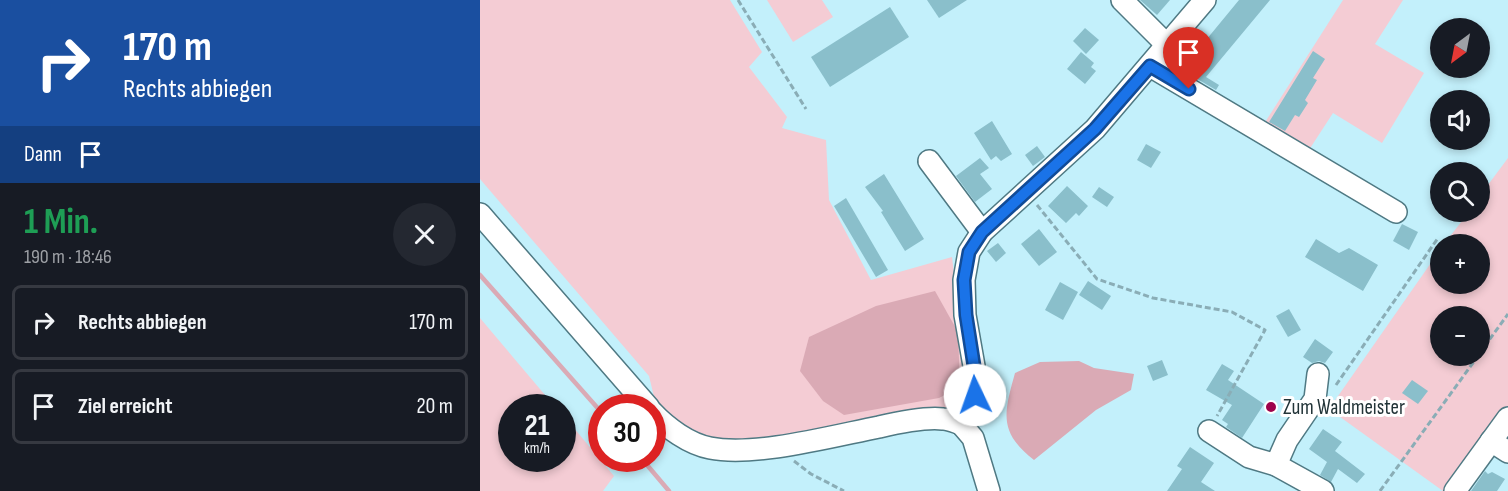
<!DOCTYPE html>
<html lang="de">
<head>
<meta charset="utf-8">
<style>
  body { margin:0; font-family:"Sofia Sans Condensed",sans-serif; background:#242831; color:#f1f3f6; height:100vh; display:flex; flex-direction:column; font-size:22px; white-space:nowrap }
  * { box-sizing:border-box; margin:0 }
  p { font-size:20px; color:#9ea1a6 }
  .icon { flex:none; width:33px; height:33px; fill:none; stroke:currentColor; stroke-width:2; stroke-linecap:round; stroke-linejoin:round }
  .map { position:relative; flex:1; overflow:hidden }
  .details { display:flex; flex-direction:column; background:#171b24; width:480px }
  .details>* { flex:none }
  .guide { background:#1a4fa0; color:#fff; overflow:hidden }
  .needle { width:39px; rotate:212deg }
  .buttons { position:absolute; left:950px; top:18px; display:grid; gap:12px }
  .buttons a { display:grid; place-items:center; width:60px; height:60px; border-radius:50%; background:#171b24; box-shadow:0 3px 9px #0003; font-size:30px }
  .speed { position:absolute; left:18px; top:394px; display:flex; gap:12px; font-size:30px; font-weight:700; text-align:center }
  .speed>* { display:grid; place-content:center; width:78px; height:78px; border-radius:50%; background:#171b24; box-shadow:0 3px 9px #0003; line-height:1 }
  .speed small { font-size:15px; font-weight:400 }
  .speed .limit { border:9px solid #d22; background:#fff; color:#111 }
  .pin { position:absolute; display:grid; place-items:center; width:51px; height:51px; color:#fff; margin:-62px -26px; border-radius:50% 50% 50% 0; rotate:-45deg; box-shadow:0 0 6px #0007 }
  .pin .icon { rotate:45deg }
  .me { position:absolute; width:66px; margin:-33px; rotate:357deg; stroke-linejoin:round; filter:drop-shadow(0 0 4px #0008) }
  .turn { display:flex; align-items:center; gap:21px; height:126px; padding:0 24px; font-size:27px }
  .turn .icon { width:78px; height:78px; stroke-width:2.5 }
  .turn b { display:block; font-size:42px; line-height:51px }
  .then { display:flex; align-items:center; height:57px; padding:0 24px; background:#0003; gap:12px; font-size:22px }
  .round { display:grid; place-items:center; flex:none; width:63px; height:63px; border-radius:32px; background:#242831 }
  .summary { display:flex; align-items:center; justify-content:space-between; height:102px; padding:0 24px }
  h1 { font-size:36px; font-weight:700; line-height:45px; color:#1e9e55 }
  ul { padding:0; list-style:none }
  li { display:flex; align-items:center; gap:18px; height:75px; margin:0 12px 9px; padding:0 12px; border:3px solid #363941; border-radius:9px }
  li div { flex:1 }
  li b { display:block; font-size:22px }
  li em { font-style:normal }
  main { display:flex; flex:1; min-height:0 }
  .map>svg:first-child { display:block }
</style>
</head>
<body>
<main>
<section class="details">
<div class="guide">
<div class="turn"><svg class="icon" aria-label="right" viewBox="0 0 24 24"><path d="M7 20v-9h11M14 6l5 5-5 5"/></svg><div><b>170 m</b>Rechts abbiegen</div></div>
<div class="then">Dann<svg class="icon" aria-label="arrive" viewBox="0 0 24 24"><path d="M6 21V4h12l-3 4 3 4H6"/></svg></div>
</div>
<div class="summary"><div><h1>1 Min.</h1><p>190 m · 18:46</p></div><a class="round"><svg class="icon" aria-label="close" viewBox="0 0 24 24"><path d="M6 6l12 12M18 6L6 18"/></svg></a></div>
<ul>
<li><svg class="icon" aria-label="right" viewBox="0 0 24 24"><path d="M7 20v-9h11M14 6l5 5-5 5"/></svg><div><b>Rechts abbiegen</b></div><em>170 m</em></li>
<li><svg class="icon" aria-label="arrive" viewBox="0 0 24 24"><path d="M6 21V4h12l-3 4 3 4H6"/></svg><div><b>Ziel erreicht</b></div><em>20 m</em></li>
</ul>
</section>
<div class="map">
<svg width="1028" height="491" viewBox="0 0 1028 491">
  <rect width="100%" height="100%" fill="#c3f0fb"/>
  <g fill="#f4ccd4" fill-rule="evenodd">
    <polygon points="0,0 250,0 282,52 269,67 307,117 302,128 346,140 349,200 391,280 472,257 488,389 482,400 470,411 303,436 243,443 212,434 192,419 175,401 169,376 0,179"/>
    <polygon points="287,0 342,0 353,17 313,42"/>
    <polygon points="863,0 923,0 895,44 944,73 902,143 853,113 827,153 782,127"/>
    <path d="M1028,158V406L968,491H963L849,409L960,250V284H999V244H964L989,212H999V197ZM960,316H999V356H960Z"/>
    <polygon points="0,318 76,408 32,408 32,459 82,459 83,415 134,476 123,491 0,491"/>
  </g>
  <g fill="#daaab5">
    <polygon points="455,291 478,332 480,387 459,398 364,415 343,401 320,371 329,337 396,306"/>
    <path d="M599,361L614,368L654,374L651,390L616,410L554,460C518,432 524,413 535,373L560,362Z"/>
  </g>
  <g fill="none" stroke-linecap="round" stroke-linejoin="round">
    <g stroke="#daaab5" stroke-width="4.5">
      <polyline points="0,275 122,413"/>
      <polyline points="162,459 189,491"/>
    </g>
  </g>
  <g fill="#8abfcb">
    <polygon points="447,0 487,0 459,18"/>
    <polygon points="660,0 690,0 677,15"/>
    <polygon points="759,0 790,0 726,77 739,85 736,90 707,73 720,54 717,51"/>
    <polygon points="410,7 429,37 350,87 331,57"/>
    <polygon points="605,28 619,40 606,54 593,41"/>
    <polygon points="833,51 845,59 833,78 837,80 825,100 828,103 819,117 815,115 805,131 789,122"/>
    <polygon points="601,52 614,63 611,67 616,71 605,84 587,69"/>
    <polygon points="512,121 532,154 521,161 516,156 511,160 494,133"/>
    <polygon points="666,144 681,152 671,168 657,160"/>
    <polygon points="557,146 565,157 553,166 545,155"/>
    <polygon points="500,158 509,168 500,174 512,189 495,202 476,176"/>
    <polygon points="404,174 444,239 425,251 401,212 403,211 385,187"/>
    <polygon points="587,186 608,206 599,216 596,213 586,223 568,206"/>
    <polygon points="619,187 634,197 627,207 612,197"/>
    <polygon points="366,198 408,270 396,277 354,206"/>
    <polygon points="922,224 938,232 929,250 913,241"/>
    <polygon points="559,229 577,252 559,266 541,244"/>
    <polygon points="836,239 859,253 869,248 898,265 883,291 825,257"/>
    <polygon points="518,243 526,253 516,262 507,251"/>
    <polygon points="608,281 631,296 622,310 599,295"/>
    <polygon points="580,282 598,292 583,320 565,310"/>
    <polygon points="809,309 821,330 808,337 796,316"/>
    <polygon points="835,339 853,352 845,363 839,361 832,363 823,357"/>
    <polygon points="682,360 688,375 673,381 667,366"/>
    <polygon points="742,364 754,371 748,380 784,404 762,438 746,427 748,424 742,420 752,405 726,390"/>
    <polygon points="932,380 948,391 938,404 922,393"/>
    <polygon points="843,429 862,442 855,451 885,474 877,483 858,469 851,482 840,475 847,462 829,449"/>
    <polygon points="710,447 734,463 721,482 735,491 687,491 702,469 697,466"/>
    <polygon points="1005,471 1008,474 1012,472 1025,479 1017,491 991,491"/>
  </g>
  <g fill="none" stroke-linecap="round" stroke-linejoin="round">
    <defs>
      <g id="minor">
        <polyline points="642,0 687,45"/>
        <polyline points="670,66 916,212"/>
        <polyline points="449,161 502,232"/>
        <polyline points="0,214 169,408"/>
        <path d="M172,412C187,428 209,444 230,448C275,457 353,436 399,427C416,423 446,417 463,419C469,419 475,422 481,424"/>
        <polyline points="481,424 495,395 494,366 485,315 484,280 489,252 502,232 615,129 725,0"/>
        <polyline points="481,424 493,438 509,491"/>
        <polyline points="729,431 769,457 796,465 843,491"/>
        <polyline points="1011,441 1028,452"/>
        <polyline points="796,465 807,440 835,399 838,374"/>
        <polyline points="975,491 1028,418"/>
      </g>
    </defs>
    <use href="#minor" stroke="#4f7983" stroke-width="24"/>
    <g stroke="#8aadb6" stroke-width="3" stroke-dasharray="6 3" stroke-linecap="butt">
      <polyline points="258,0 326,109"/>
      <polyline points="557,205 617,279 673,298 752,312 785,330 737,416"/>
      <polyline points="999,354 1028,314"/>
      <polyline points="856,385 958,238"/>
      <polyline points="314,461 331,474 364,491"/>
      <polyline points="900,491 998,356"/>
    </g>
    <use href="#minor" stroke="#fff" stroke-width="21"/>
  </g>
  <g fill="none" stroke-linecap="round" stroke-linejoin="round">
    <defs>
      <polyline id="route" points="495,395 494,366 486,315 484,280 489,252 502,232 615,129 670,66 709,89"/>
    </defs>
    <use href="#route" stroke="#114b97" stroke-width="15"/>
    <use href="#route" stroke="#1a73e8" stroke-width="10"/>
  </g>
  <circle fill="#9e034b" stroke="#fff" stroke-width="2" cx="791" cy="407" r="6"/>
  <g text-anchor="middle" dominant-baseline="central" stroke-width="6" stroke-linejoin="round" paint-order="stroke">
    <g font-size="21" fill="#223438" stroke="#fff" text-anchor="start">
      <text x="803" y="407">Zum Waldmeister</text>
    </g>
  </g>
</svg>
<div class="buttons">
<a><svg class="needle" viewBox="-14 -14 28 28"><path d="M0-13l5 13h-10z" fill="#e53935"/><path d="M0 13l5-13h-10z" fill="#9ea1a6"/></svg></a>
<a><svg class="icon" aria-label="sound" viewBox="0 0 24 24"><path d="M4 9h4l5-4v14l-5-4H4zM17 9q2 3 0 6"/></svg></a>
<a><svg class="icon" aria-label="search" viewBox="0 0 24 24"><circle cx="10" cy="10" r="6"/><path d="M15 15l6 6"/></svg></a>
<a>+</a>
<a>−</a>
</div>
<div class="speed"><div>21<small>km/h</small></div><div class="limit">30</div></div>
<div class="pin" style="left:709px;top:89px;background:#d93025"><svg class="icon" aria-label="arrive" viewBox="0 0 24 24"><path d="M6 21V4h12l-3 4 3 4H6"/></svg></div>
<svg class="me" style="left:495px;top:395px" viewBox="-20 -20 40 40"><circle r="19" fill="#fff"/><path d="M0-13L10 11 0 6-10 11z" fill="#1a73e8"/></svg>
</div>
</main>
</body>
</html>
